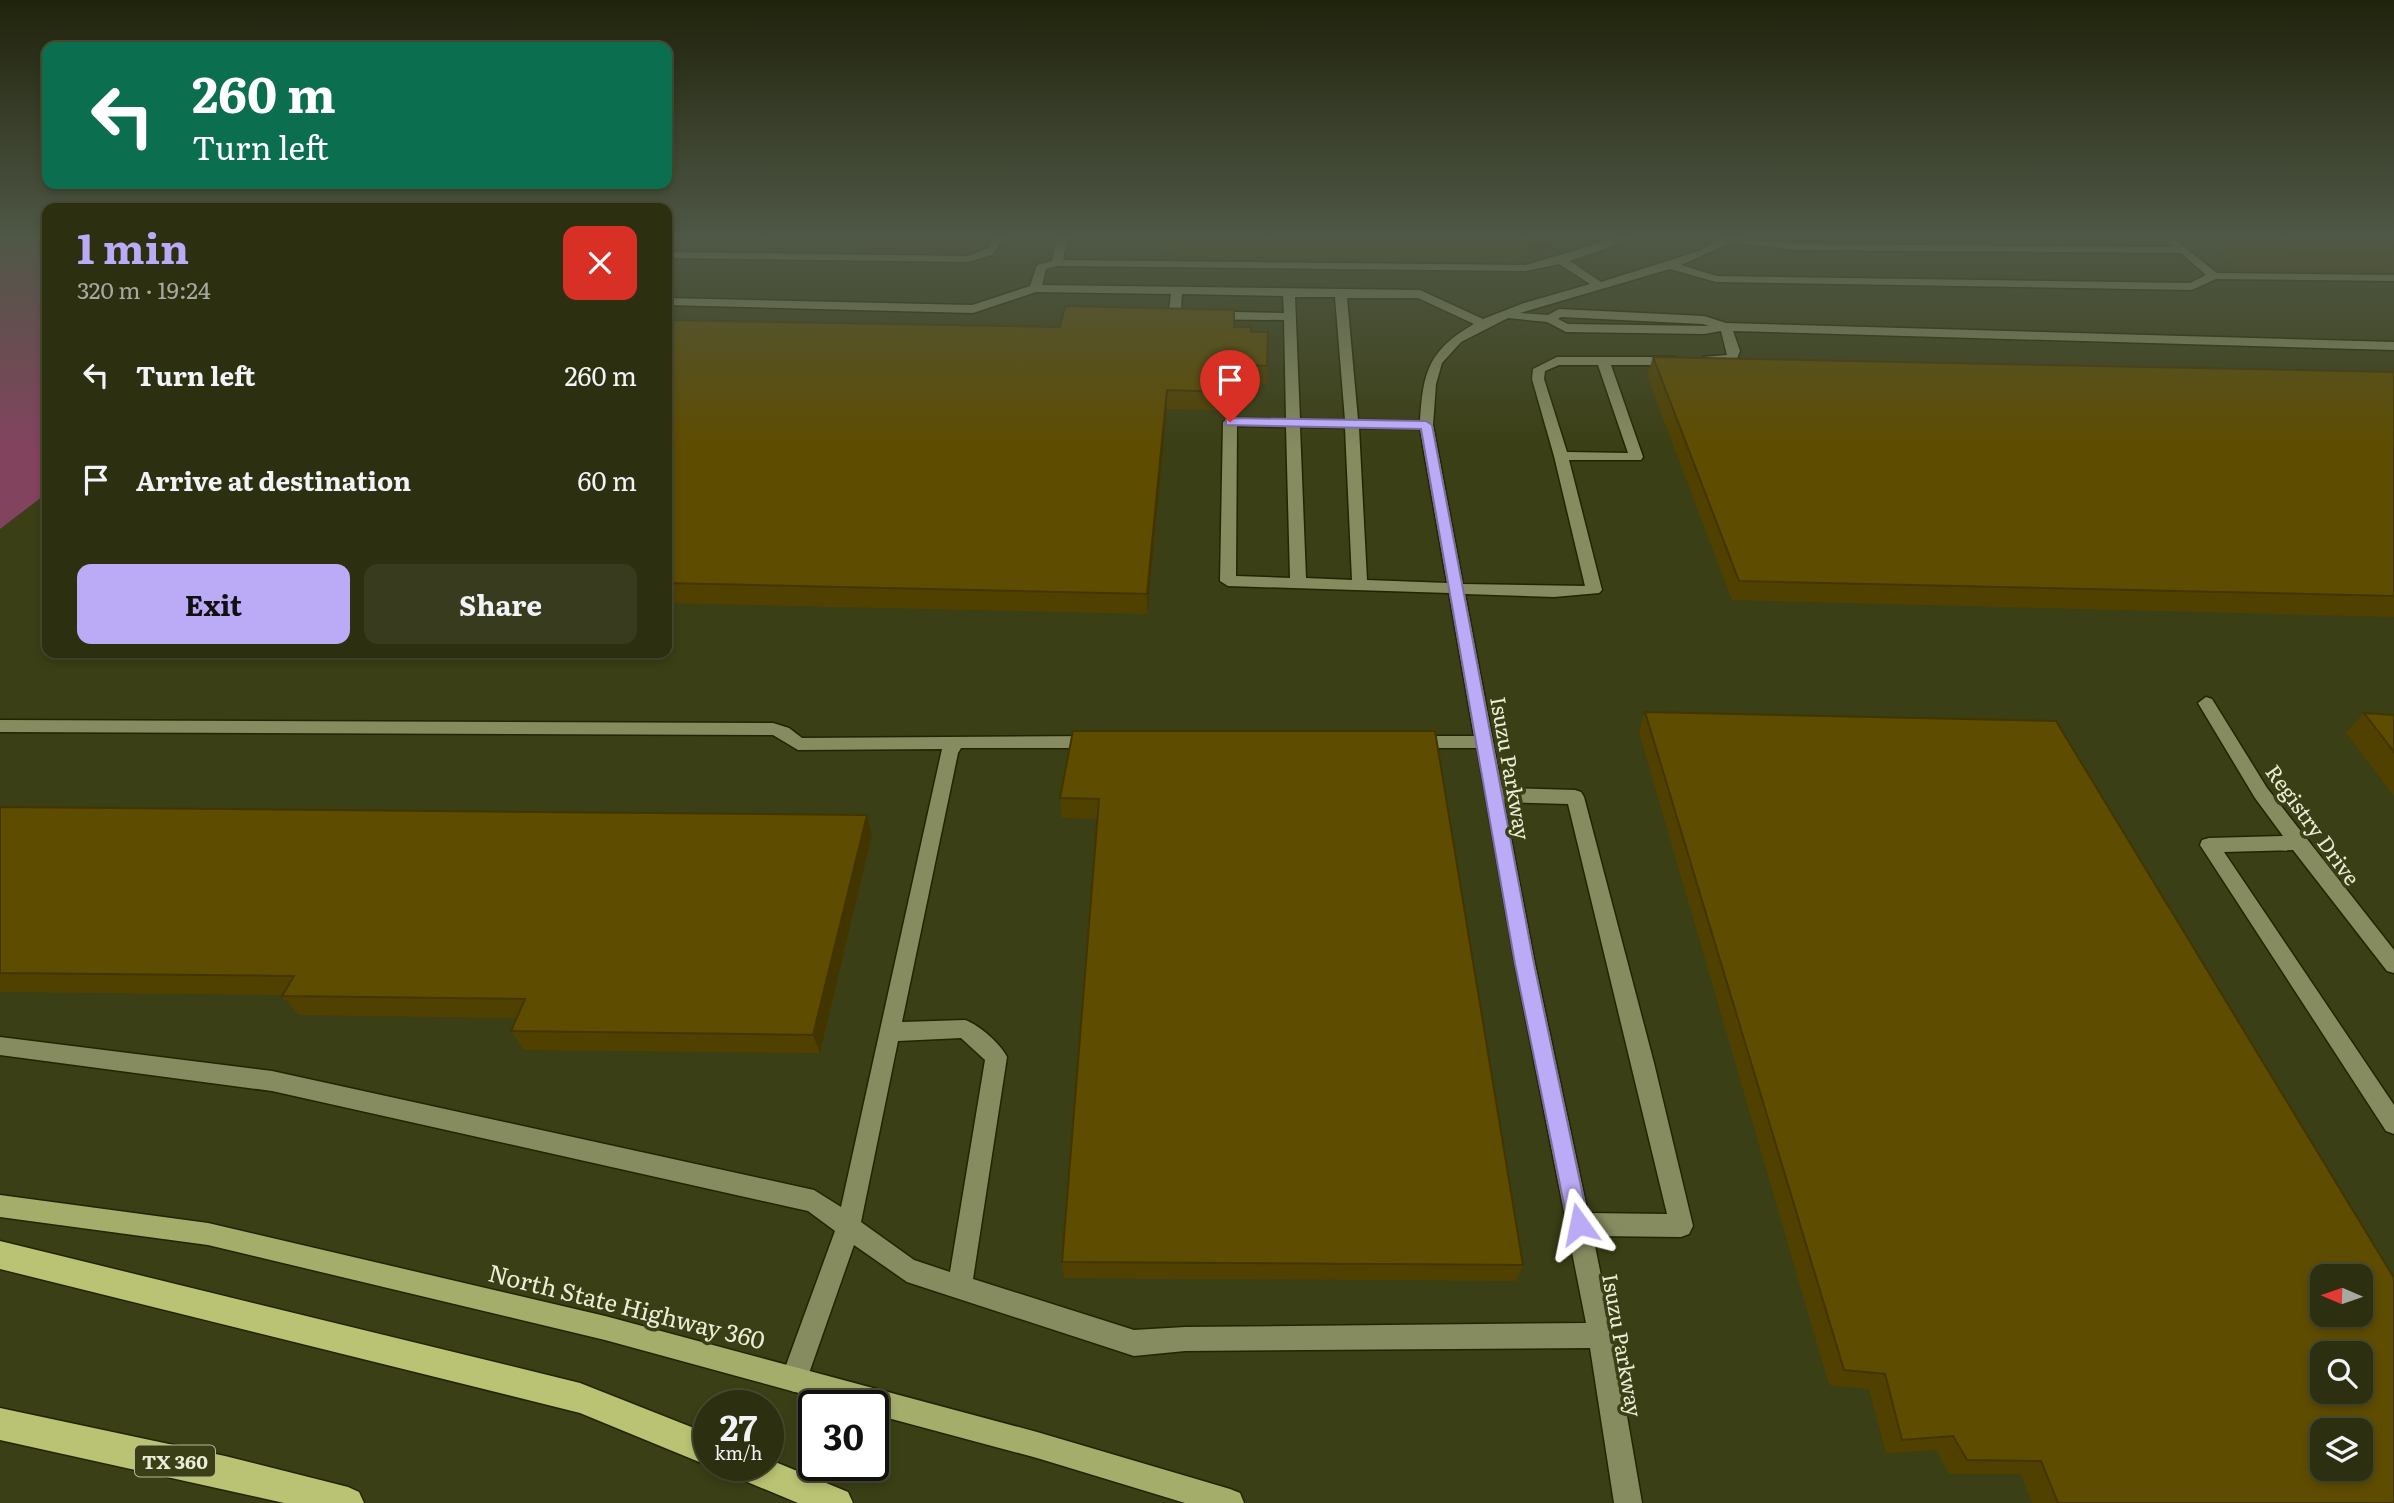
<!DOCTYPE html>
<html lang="en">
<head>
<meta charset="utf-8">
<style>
  body { margin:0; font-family:Literata,serif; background:#383b1e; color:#f1f3f6; height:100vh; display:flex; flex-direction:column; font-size:26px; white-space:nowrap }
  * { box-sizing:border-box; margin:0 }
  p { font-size:23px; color:#a6a99f }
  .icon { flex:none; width:38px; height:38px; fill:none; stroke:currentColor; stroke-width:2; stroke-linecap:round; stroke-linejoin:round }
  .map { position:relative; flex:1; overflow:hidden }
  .drawer { position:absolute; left:42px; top:203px; width:630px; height:455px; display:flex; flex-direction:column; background:#2c2f10; border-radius:14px; box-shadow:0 4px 10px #0003,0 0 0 2px #484a30 }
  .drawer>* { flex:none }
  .top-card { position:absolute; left:42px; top:42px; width:630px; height:147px; border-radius:14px; box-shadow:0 4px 10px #0003,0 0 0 2px #484a30; background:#0b6e4f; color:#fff; overflow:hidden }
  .needle { width:46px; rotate:272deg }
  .buttons { position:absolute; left:2310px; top:1264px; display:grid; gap:14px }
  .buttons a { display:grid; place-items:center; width:63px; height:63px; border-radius:14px; background:#2c2f10; box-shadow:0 4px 10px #0003,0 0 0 2px #484a30; font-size:35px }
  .speed { position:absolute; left:693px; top:1390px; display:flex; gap:14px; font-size:35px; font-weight:700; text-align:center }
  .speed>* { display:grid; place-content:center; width:91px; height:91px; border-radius:50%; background:#2c2f10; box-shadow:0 4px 10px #0003,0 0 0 2px #484a30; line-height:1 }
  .speed small { font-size:18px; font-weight:400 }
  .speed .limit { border:4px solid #111; border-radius:10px; background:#fff; color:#111 }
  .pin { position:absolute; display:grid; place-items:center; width:60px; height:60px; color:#fff; margin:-72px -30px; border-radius:50% 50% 50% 0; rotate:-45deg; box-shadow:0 0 7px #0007 }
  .pin .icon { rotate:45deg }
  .me { position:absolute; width:77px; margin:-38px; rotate:348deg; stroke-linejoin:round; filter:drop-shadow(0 0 5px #0008) }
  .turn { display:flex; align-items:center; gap:24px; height:147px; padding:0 35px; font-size:32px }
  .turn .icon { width:91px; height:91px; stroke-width:2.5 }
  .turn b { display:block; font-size:49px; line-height:60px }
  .round { display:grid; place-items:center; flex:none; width:74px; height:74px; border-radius:14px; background:#383b1e }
  .overview { display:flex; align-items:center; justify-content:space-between; height:119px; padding:0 35px }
  h1 { font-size:42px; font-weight:700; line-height:52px; color:#bbaaf6 }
  .button { display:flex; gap:14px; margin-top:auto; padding:14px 35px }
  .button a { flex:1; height:80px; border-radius:14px; background:#bbaaf6; color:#111; font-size:28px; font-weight:700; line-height:80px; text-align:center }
  .button a+a { background:#383b1e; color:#f1f3f6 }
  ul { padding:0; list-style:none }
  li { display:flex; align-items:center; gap:21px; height:105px; padding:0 35px }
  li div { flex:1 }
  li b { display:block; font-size:26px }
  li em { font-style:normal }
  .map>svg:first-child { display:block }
</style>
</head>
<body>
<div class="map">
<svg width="2394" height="1503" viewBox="0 0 2394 1503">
  <rect width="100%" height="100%" fill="#3b3f15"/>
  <polygon fill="#82435e" points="0,237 47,237 47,493 0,529"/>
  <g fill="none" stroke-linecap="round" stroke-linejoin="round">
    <defs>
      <g id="minor">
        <polygon points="994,237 1005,237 992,255 968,262 667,258 667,252 670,252 968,256 988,248"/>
        <path d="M1057,237H1068L1063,260L1526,265L1619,237H1637L1570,261L1601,282L1699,251L1725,237L1796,244L2173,247L2168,242L2174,239L2217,273L2394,275V281L2216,279L2192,290L1716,282L1670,269L1520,313L1548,315L1559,309L1704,316L1726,323L2394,342V350L1733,331L1740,351L1736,361L1707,364L1701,360L1703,357L1727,355L1721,331L1704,334L1566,332L1547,322L1508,318L1461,342L1442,363L1436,384L1433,425L1463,584L1585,586L1554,456L1532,379L1533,369L1557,357H1675L1681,361L1675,365H1611L1643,457L1641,460H1569L1602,590L1599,593L1554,597L1465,594L1502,788L1575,790L1581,792L1584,797L1654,1063L1693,1226L1689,1234L1681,1237L1593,1236L1613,1335L1642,1503H1614L1590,1348L1185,1351L1134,1356L907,1282L854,1245L807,1379L803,1388L794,1392L785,1388L781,1379L835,1231L808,1211L272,1091L0,1055V1037L272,1071L814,1190L841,1207L942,749L798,750L773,735L0,732V720L773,723L789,728L802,738L1092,736L1101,742L1092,748H961L958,753L902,1022L965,1020C979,1025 1000,1043 1007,1057L973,1279L1134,1330L1185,1327L1586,1323L1515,964L1477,748H1414L1405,742L1414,736H1474L1449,593L1228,586L1220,581L1223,422L1230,418L1286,419L1284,320L1184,319L1169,310L1171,294L1036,292L973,313L667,305V298L972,305L1030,286L1037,265L1052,261ZM1732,242L1796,250L2181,253L2206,275L2190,283L1717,276L1681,265ZM1559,264L1590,284L1524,303L1483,319L1420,290L1042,285L1046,269L1057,266L1526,271ZM1182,294L1283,296L1284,313L1186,311L1181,309ZM1295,297H1335L1345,420L1300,419ZM1347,298H1418L1474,324C1429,350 1423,371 1420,421L1358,420ZM1561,317L1703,324L1709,326L1568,324L1558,319ZM1559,365H1598L1628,453L1567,452L1544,379L1545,371ZM1237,426L1286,427L1290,578L1236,576ZM1300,427L1345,428L1352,580L1306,578ZM1359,428L1420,429L1447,583L1367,580ZM1504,802L1568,804L1667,1214L1588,1213L1535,964ZM961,1038L985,1060L950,1272L914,1260L861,1222L898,1041Z"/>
        <polygon points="2206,697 2212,699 2267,788 2394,950 2394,973 2387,971 2293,850 2224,852 2394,1105 2394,1134 2386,1131 2200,845 2202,840 2209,838 2283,836 2255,798 2198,703"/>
      </g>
      <polygon id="major" points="0,1195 208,1223 605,1316 1037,1432 1230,1489 1240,1493 1244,1503 1185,1503 1037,1458 873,1414 873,1405 843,1405 605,1340 208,1245 0,1217"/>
      <g id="highway">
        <polygon points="0,1241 580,1383 709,1434 709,1465 712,1465 709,1466 580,1413 0,1269"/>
        <polygon points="0,1408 225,1456 348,1487 359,1492 364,1503 284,1503 0,1440"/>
        <polygon points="768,1459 848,1492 853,1503 798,1503 733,1476 728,1465 768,1465"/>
      </g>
    </defs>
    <use href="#minor" stroke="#232500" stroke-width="3"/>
    <use href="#major" stroke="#232500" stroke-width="3"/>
    <use href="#highway" stroke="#232500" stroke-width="3"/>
    <use href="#minor" fill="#868b60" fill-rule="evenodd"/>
    <use href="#major" fill="#a5ad6b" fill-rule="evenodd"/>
    <use href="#highway" fill="#bac373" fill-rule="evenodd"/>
  </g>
  <g fill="#514100">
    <polygon points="761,237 984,237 980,249 763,245"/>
    <polygon points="1141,237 1556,237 1554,246 1525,261 1174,256 1141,239"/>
    <polygon points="2208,237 2394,237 2394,271 2237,268 2207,240"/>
    <polygon points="667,320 1060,327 1251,332 1267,366 1267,384 1250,384 1250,389 1232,389 1231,411 1167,409 1147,614 667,603"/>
    <polygon points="1653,357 2394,372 2394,617 1732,600 1647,376"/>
    <polygon points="1645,712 2394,1503 2032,1503 2021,1474 1949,1474 1936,1450 1886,1453 1869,1389 1829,1385 1639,732"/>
    <polygon points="2364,713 2394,715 2394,796 2346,733"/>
    <polygon points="1073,731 1523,1265 1516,1281 1064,1278 1062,1262 1098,819 1062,818 1060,798"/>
    <polygon points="0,807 872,835 820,1053 524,1050 511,1031 517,1018 299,1015 282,996 283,995 2,992 0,990"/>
  </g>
  <g fill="#423500">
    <polygon points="978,237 984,237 980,249"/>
    <polygon points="1540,237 1556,237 1554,246 1525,261 1529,243"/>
    <polygon points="1167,390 1167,409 1147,614 1147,594"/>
    <polygon points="867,815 872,835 820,1053 813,1035"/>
  </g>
  <g fill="#5e4c00" stroke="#423500" stroke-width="2" fill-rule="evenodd">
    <polygon points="1171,237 1540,237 1529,243 1174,239"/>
    <polygon points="2234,237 2394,237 2394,253 2247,250"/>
    <polygon points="1065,306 1234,310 1234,327 1251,327 1251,332 1268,332 1267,366 1251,365 1251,371 1232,370 1231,392 1167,390 1147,594 667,583 667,320 1060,327"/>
    <polygon points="1653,357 2394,372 2394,596 1739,581"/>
    <path d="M1645,712L2056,721L2394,1278V1503H2058L2041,1461L1967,1460L1953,1436L1902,1440L1885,1374L1844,1370ZM2322,1276H2361V1314H2322ZM2322,1353H2361V1391H2322ZM2322,1430H2361V1468H2322Z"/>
    <polygon points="2364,713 2394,715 2394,752"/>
    <polygon points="1073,731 1435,731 1523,1265 1062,1262 1099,799 1060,798"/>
    <polygon points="0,807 867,815 813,1035 511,1031 525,999 282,996 294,976 0,973"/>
  </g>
  <linearGradient id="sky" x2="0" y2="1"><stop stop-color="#20230c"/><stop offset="0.53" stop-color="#4f5846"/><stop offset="1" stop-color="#4f5846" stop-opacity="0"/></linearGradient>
  <rect width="2394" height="448" fill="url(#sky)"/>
  <polygon fill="#bbaaf6" stroke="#7a6ea0" stroke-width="2" points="1230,418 1426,421 1432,425 1534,964 1589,1224 1586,1232 1579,1235 1571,1232 1568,1224 1515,964 1421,429 1226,425 1226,420"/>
  <g text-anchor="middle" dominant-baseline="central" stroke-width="7" stroke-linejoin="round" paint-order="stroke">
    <rect fill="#3b3f15" stroke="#b6ba9c" stroke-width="2" x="135" y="1445.5" width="80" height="31" rx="5"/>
    <g font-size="19" font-weight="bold" fill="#eaeed6">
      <text x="175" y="1461">TX 360</text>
    </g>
    <g font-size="21" fill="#eaeed6" stroke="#3b3f15">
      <text transform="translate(1512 768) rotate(80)">Isuzu Parkway</text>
      <text transform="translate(2314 824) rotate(54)">Registry Drive</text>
      <text transform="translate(1624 1345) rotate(80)">Isuzu Parkway</text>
    </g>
    <g font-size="24" fill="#eaeed6" stroke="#3b3f15">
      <text transform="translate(627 1305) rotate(14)">North State Highway 360</text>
    </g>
  </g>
</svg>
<div class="buttons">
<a><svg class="needle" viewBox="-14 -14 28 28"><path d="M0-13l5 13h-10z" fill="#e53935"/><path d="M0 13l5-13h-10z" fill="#a6a99f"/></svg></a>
<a><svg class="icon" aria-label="search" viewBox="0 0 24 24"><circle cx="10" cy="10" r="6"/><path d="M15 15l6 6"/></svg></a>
<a><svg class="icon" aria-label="layers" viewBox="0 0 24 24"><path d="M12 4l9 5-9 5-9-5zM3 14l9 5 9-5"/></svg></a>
</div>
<div class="speed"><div>27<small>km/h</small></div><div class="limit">30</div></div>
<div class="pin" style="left:1230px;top:422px;background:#d93025"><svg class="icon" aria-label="arrive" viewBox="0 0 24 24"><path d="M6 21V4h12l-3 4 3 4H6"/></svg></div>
<svg class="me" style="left:1579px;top:1224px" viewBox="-20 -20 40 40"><path d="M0-17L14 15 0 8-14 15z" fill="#bbaaf6" stroke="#fff" stroke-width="4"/></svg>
<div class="top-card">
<div class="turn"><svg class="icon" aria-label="left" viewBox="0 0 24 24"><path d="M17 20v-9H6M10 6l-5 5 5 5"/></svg><div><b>260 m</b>Turn left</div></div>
</div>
<section class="drawer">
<div class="overview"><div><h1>1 min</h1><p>320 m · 19:24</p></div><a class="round" style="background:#d93025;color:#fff"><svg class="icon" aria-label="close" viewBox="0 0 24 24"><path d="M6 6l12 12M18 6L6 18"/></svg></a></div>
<ul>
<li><svg class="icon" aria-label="left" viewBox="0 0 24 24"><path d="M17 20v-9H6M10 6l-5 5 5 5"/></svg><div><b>Turn left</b></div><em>260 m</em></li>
<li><svg class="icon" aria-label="arrive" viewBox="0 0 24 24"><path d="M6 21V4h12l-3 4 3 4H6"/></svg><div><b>Arrive at destination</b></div><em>60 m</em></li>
</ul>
<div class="button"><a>Exit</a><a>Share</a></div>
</section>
</div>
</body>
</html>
